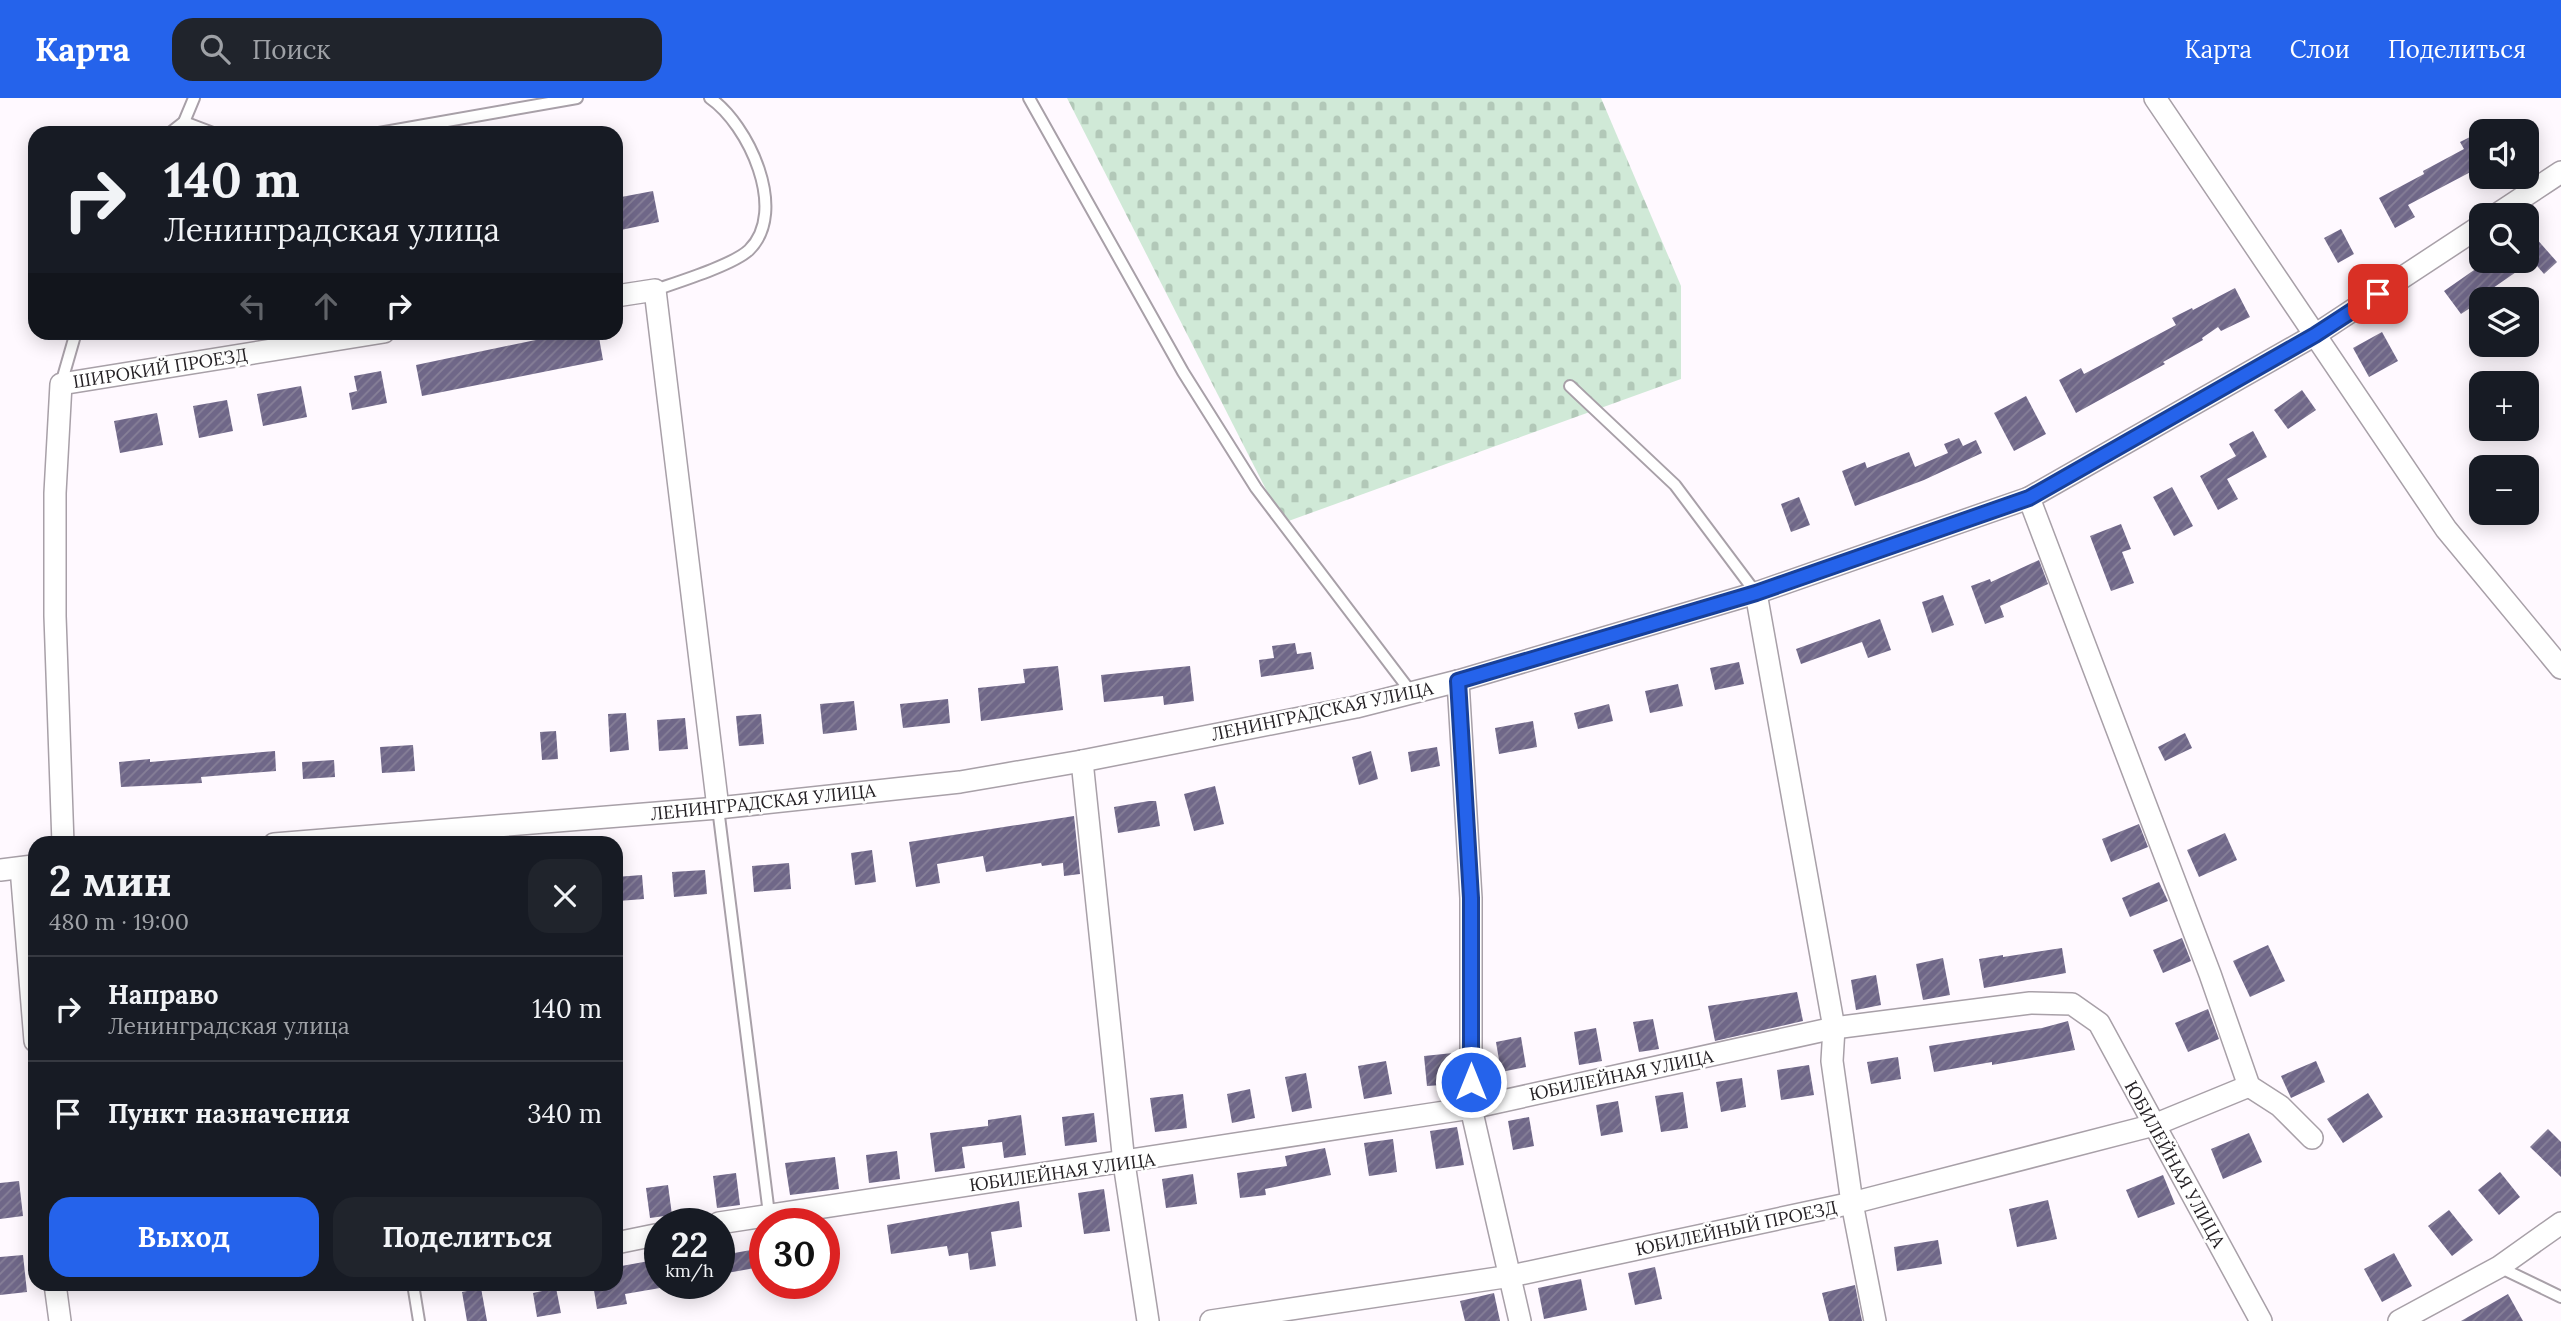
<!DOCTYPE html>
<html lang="ru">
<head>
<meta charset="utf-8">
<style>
  body { margin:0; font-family:Lora,serif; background:#20242c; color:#f1f3f6; height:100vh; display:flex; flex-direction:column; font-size:26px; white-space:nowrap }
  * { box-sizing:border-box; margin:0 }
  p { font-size:23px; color:#9ea1a6 }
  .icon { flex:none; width:38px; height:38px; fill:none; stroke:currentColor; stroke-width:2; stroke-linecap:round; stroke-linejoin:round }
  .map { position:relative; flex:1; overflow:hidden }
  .drawer { position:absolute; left:28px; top:738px; width:595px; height:455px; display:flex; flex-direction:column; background:#171b24; border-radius:21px; box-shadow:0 4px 18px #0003 }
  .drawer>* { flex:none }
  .hud { position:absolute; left:28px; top:28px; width:595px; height:214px; border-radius:21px; box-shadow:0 4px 18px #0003; background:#171b24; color:#f1f3f6; overflow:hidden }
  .fabs { position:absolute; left:2469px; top:21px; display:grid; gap:14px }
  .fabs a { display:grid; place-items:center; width:70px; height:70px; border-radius:14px; background:#171b24; box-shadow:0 4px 18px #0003; font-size:35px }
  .speed { position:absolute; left:644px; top:1110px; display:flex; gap:14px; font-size:35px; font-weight:700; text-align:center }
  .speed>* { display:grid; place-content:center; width:91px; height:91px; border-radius:50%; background:#171b24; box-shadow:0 4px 18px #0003; line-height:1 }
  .speed small { font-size:18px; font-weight:400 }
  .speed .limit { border:10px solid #d22; background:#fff; color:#111 }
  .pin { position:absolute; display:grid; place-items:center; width:60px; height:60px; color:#fff; margin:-30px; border-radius:14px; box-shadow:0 4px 10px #0006 }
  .me { position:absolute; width:77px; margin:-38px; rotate:0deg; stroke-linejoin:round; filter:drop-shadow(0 0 5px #0008) }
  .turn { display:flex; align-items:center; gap:24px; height:147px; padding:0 21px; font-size:32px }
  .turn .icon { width:91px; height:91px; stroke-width:2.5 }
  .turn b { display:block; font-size:49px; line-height:60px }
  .lanes { display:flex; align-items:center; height:66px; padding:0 21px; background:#0003; justify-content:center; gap:35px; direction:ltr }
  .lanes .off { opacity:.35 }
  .round { display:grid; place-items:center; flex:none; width:74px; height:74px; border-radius:21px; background:#20242c }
  .summary { display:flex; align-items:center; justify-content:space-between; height:119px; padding:0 21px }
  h1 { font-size:42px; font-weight:800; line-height:52px }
  .action { display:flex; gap:14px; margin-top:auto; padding:14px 21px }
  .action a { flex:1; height:80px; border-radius:21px; background:#2563eb; color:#fff; font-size:28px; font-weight:800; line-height:80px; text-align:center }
  .action a+a { background:#20242c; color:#f1f3f6 }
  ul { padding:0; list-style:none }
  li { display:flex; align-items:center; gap:21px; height:105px; padding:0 21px; border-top:2px solid #363941 }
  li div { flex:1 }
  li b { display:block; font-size:26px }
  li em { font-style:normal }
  header { display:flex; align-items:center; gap:42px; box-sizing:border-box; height:98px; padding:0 35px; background:#2563eb; color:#fff }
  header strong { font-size:33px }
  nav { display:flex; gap:38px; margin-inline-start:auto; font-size:24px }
  .search { width:490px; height:63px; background:#20242c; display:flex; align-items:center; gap:18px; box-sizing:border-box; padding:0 24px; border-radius:21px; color:#9ea1a6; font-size:26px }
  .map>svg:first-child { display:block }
</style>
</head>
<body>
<header>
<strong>Карта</strong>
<div class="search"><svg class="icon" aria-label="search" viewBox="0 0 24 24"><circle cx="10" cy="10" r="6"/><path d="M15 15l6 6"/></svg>Поиск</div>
<nav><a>Карта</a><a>Слои</a><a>Поделиться</a></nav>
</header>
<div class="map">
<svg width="2561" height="1223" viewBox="0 0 2561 1223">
  <defs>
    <pattern id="cemetery-stones" width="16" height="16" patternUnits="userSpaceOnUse" patternTransform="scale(1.75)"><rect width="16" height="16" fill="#d0e9d7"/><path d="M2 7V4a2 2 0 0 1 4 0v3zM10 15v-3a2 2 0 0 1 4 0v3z" fill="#b2c8b8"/></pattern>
    <pattern id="building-hatch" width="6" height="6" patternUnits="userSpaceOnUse" patternTransform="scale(1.75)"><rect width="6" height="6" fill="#6f6788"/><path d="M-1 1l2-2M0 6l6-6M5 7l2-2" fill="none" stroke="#878098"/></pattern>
  </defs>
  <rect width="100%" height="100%" fill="#fff9ff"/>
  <polygon fill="url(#cemetery-stones)" points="1067,0 1601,0 1681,188 1681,281 1283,425"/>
  <g fill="url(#building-hatch)">
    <polygon points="2482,33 2482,68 2408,107 2415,119 2395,130 2379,100 2424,76 2423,73 2464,51 2460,44"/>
    <polygon points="653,93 659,124 616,133 616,100"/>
    <polygon points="2527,130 2557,164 2544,176 2527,156"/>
    <polygon points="2341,131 2354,156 2338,165 2324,140"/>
    <polygon points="2487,163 2532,163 2480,199 2482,202 2461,216 2444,193"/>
    <polygon points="2235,190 2250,219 2221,233 2218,229 2202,240 2203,242 2163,264 2165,266 2076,315 2059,282 2081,270 2084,276 2176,227 2172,220 2192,210 2193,212"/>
    <polygon points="574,234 598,234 603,262 422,298 416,267"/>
    <polygon points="2382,234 2398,263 2369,279 2353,250"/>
    <polygon points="381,273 387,305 352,312 349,295 357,293 354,278"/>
    <polygon points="301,288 307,319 263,328 257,296"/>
    <polygon points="2302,292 2316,312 2288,331 2274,312"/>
    <polygon points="2026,298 2046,336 2014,353 1994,315"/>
    <polygon points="227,302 233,333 199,340 193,308"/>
    <polygon points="157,315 163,347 120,355 114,323"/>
    <polygon points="2253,333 2267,359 2227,381 2238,401 2218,412 2200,378 2236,358 2229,346"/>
    <polygon points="1959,340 1963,348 1976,342 1982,355 1924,382 1855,408 1842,373 1865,364 1867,370 1909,354 1915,369 1948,355 1944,346"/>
    <polygon points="2172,389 2193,428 2174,438 2153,399"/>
    <polygon points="1799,399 1810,427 1791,434 1781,406"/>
    <polygon points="2121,426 2131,451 2122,454 2134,485 2111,493 2090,438"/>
    <polygon points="2039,462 2048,486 2000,508 2004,519 1985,526 1971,488 1990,481 1991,484"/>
    <polygon points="1943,497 1954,527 1932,535 1922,504"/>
    <polygon points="1880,521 1891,552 1868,560 1862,544 1801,566 1796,551"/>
    <polygon points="1295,545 1297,556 1311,554 1314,571 1261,579 1259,562 1274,560 1272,548"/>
    <polygon points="1739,564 1744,586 1715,592 1710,570"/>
    <polygon points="1058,568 1063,612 981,623 978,590 1025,585 1023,571"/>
    <polygon points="1190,568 1194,603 1164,607 1163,598 1104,604 1101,577"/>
    <polygon points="1678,586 1683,608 1650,615 1645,593"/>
    <polygon points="948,601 950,625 903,630 900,606"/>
    <polygon points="854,603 857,632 823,636 820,606"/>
    <polygon points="1609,606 1613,623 1578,631 1574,615"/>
    <polygon points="626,615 629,652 610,654 608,616"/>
    <polygon points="761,616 764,646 739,648 736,618"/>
    <polygon points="685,620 688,651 659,653 657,622"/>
    <polygon points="1533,623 1537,649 1499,656 1495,630"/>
    <polygon points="556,633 558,661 542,662 540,634"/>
    <polygon points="2185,635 2192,650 2165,663 2158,649"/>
    <polygon points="413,647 415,673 382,675 380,649"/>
    <polygon points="1437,649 1440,668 1411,674 1408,654"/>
    <polygon points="275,653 276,673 201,679 202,685 121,689 119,664 150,661 150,664"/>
    <polygon points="1371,653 1378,681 1359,687 1352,659"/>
    <polygon points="334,662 335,679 303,681 302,664"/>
    <polygon points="1215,688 1224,726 1194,733 1184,696"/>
    <polygon points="1149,703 1156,703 1160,728 1118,735 1114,709"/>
    <polygon points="1074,718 1080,776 1064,778 1063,765 1042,768 1041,765 986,774 983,758 937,766 940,785 916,789 909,744"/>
    <polygon points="2139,726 2148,749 2111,764 2102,741"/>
    <polygon points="2225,735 2237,762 2199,779 2187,752"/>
    <polygon points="872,752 876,784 855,787 851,755"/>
    <polygon points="789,765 791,791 754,794 752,768"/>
    <polygon points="705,772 707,796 674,799 672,774"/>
    <polygon points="642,777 644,801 618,803 616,779"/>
    <polygon points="2159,784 2168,803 2130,819 2122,800"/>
    <polygon points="2182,840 2191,863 2163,875 2153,852"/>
    <polygon points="2268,847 2285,883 2250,899 2233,863"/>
    <polygon points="2062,850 2066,875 1984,890 1979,861 2003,857 2003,859"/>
    <polygon points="1943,860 1950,897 1923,902 1916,866"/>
    <polygon points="1876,877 1881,907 1856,912 1851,882"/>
    <polygon points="1797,894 1803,923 1715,943 1708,908"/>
    <polygon points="2208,911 2219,941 2188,954 2175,925"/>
    <polygon points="1653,921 1659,951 1639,954 1633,924"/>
    <polygon points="2068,923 2075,952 1992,967 1992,964 1934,974 1929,948 2042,930"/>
    <polygon points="1596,930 1602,963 1579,967 1574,934"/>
    <polygon points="1521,939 1526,969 1501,974 1496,944"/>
    <polygon points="1453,955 1456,986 1427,988 1424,958"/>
    <polygon points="1898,959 1901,981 1871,986 1867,964"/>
    <polygon points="1386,963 1392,996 1364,1001 1358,968"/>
    <polygon points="2316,963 2325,984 2291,1000 2281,978"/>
    <polygon points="1809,967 1814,997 1781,1002 1777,972"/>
    <polygon points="1306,975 1312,1010 1292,1014 1285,979"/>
    <polygon points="1742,980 1746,1009 1721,1014 1716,984"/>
    <polygon points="1250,991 1255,1020 1232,1025 1227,996"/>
    <polygon points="1683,994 1688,1030 1661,1034 1655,998"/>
    <polygon points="2368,995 2383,1019 2343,1045 2327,1021"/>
    <polygon points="1183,996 1187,1030 1155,1034 1150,1000"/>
    <polygon points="1618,1003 1623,1034 1601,1038 1596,1007"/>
    <polygon points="1094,1015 1097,1044 1065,1048 1062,1019"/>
    <polygon points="1021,1017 1026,1057 1004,1060 1002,1044 962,1049 965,1070 935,1074 930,1035 988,1028 988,1022"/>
    <polygon points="1529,1019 1534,1048 1513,1052 1508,1023"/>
    <polygon points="1457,1029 1464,1067 1436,1071 1430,1033"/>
    <polygon points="2548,1031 2561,1044 2561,1079 2530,1049"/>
    <polygon points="2249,1035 2262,1064 2223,1081 2211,1051"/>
    <polygon points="1393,1041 1397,1074 1369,1078 1364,1045"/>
    <polygon points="1325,1050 1331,1077 1265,1091 1266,1097 1240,1100 1237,1075 1287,1068 1285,1058"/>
    <polygon points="897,1053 900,1081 869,1085 866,1057"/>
    <polygon points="835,1059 839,1091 790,1097 785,1065"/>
    <polygon points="2500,1074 2520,1099 2499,1117 2478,1092"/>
    <polygon points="736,1075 740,1107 717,1110 713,1078"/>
    <polygon points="1193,1076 1197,1106 1166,1110 1162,1081"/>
    <polygon points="2163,1077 2175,1106 2138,1120 2126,1092"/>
    <polygon points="19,1083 23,1118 0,1121 0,1085"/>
    <polygon points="668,1087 672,1117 650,1120 646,1090"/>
    <polygon points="1104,1091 1110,1133 1084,1136 1078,1095"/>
    <polygon points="2048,1102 2057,1141 2017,1149 2009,1111"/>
    <polygon points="1019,1103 1022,1129 991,1134 996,1168 970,1172 968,1155 949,1158 947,1148 891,1156 887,1127"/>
    <polygon points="2449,1112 2473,1142 2452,1158 2428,1128"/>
    <polygon points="1938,1142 1942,1166 1897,1173 1894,1149"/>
    <polygon points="751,1152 755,1170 727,1175 723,1157"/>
    <polygon points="2394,1155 2412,1188 2382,1204 2364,1171"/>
    <polygon points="23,1157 27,1194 0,1197 0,1159"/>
    <polygon points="660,1161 660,1190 625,1196 627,1206 597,1211 593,1186 616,1186 616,1169"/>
    <polygon points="1655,1169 1662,1201 1635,1207 1628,1175"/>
    <polygon points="1581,1181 1587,1212 1544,1221 1538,1190"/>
    <polygon points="1855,1187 1862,1223 1829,1223 1822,1195"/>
    <polygon points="481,1190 487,1223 467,1223 462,1194"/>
    <polygon points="556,1190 561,1215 537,1219 533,1195"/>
    <polygon points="1494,1195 1500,1223 1465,1223 1460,1203"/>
    <polygon points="2508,1196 2523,1223 2461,1223"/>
  </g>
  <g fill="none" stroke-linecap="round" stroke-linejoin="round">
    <defs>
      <g id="lane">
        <polyline points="1029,0 1183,274 1256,390 1411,594"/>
        <polyline points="184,24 213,35"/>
        <polyline points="170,35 184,24 194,0"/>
        <polyline points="379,35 577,0"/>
        <path d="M655,192C678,184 733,167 749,152C789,113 748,26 710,0"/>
        <polyline points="61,286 76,234"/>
        <polyline points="1570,288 1675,387 1756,495"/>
        <polyline points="718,710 769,1116"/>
        <polyline points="2499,1169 2561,1199"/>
        <polyline points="413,1186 419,1223"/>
      </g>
      <g id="street">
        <polyline points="2155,0 2446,431 2561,570"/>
        <polyline points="2496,117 2561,74"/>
        <polyline points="616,198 655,192 718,710"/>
        <polyline points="2029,400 2210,876 2249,988 2280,1008 2312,1040"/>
        <polyline points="1756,495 1834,930 1832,963 1852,1105 1875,1223"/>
        <polyline points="1458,583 1471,800 1471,1010 1520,1223"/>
        <polyline points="1082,663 1124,1065 1148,1223"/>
        <polyline points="63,746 55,518 55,395 61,286 384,234"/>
        <polyline points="274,746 718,710 960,684 1082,663 1356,609 1458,583 1756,495 2029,400 2315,237 2482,127"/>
        <polyline points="21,770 35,943"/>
        <polyline points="0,772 33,768"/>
        <polyline points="719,1125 1471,1010 1834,930 2030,905 2072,906 2099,925 2261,1223"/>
        <polyline points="616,1145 660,1136"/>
        <polyline points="55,1186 60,1223"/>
        <polyline points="1211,1223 1511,1178 1852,1105 2154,1027 2249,988"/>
        <polyline points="2399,1223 2499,1169 2561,1125"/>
      </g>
    </defs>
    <use href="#lane" stroke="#a8a0a8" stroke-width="14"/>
    <use href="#street" stroke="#a8a0a8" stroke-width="24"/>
    <use href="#lane" stroke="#fff" stroke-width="10"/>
    <use href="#street" stroke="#fff" stroke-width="21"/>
  </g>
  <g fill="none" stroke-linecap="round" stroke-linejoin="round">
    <defs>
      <polyline id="route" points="1471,984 1471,800 1458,583 1756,495 2029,400 2315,237 2378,196"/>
    </defs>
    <use href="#route" stroke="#184099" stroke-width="18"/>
    <use href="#route" stroke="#2563eb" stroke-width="12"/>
  </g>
  <g text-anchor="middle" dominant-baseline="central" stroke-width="5" stroke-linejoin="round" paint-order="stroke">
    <g font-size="18" fill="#252125" stroke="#fff">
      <text transform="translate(160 270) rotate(-9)">ШИРОКИЙ ПРОЕЗД</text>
      <text transform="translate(1322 613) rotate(-12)">ЛЕНИНГРАДСКАЯ УЛИЦА</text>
      <text transform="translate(763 704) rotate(-6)">ЛЕНИНГРАДСКАЯ УЛИЦА</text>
      <text transform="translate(1621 977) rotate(-12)">ЮБИЛЕЙНАЯ УЛИЦА</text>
      <text transform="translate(2175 1066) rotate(61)">ЮБИЛЕЙНАЯ УЛИЦА</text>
      <text transform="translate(1062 1074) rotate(-8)">ЮБИЛЕЙНАЯ УЛИЦА</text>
      <text transform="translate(1736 1130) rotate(-12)">ЮБИЛЕЙНЫЙ ПРОЕЗД</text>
    </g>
  </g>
</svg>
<div class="fabs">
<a><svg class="icon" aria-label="sound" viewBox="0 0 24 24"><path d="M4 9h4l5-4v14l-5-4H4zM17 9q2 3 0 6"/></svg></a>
<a><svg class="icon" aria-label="search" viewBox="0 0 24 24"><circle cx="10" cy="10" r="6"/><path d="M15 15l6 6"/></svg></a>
<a><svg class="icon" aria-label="layers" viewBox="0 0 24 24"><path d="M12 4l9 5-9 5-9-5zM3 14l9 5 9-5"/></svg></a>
<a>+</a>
<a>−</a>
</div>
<div class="speed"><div>22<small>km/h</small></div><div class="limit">30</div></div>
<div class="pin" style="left:2378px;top:196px;background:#d93025"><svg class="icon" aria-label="arrive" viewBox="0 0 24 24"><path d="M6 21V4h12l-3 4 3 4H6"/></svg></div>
<svg class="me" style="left:1471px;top:984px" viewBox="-20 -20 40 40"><circle r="17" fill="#2563eb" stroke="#fff" stroke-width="3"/><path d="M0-11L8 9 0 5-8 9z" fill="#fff"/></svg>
<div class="hud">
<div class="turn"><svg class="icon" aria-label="right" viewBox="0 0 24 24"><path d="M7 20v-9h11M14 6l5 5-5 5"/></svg><div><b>140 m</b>Ленинградская улица</div></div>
<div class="lanes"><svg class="icon off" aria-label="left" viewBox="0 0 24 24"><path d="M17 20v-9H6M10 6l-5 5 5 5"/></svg><svg class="icon off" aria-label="ahead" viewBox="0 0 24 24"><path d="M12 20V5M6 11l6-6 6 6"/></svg><svg class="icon" aria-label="right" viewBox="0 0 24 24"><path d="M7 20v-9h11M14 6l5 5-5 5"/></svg></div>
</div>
<section class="drawer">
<div class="summary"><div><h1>2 мин</h1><p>480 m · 19:00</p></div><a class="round"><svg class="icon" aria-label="close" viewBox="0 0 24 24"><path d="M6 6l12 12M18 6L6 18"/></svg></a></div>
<ul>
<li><svg class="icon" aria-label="right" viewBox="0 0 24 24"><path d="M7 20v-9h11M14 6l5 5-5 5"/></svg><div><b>Направо</b><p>Ленинградская улица</p></div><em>140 m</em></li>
<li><svg class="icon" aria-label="arrive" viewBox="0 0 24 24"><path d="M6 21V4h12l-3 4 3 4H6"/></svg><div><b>Пункт назначения</b></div><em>340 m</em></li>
</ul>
<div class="action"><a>Выход</a><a>Поделиться</a></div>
</section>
</div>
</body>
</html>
